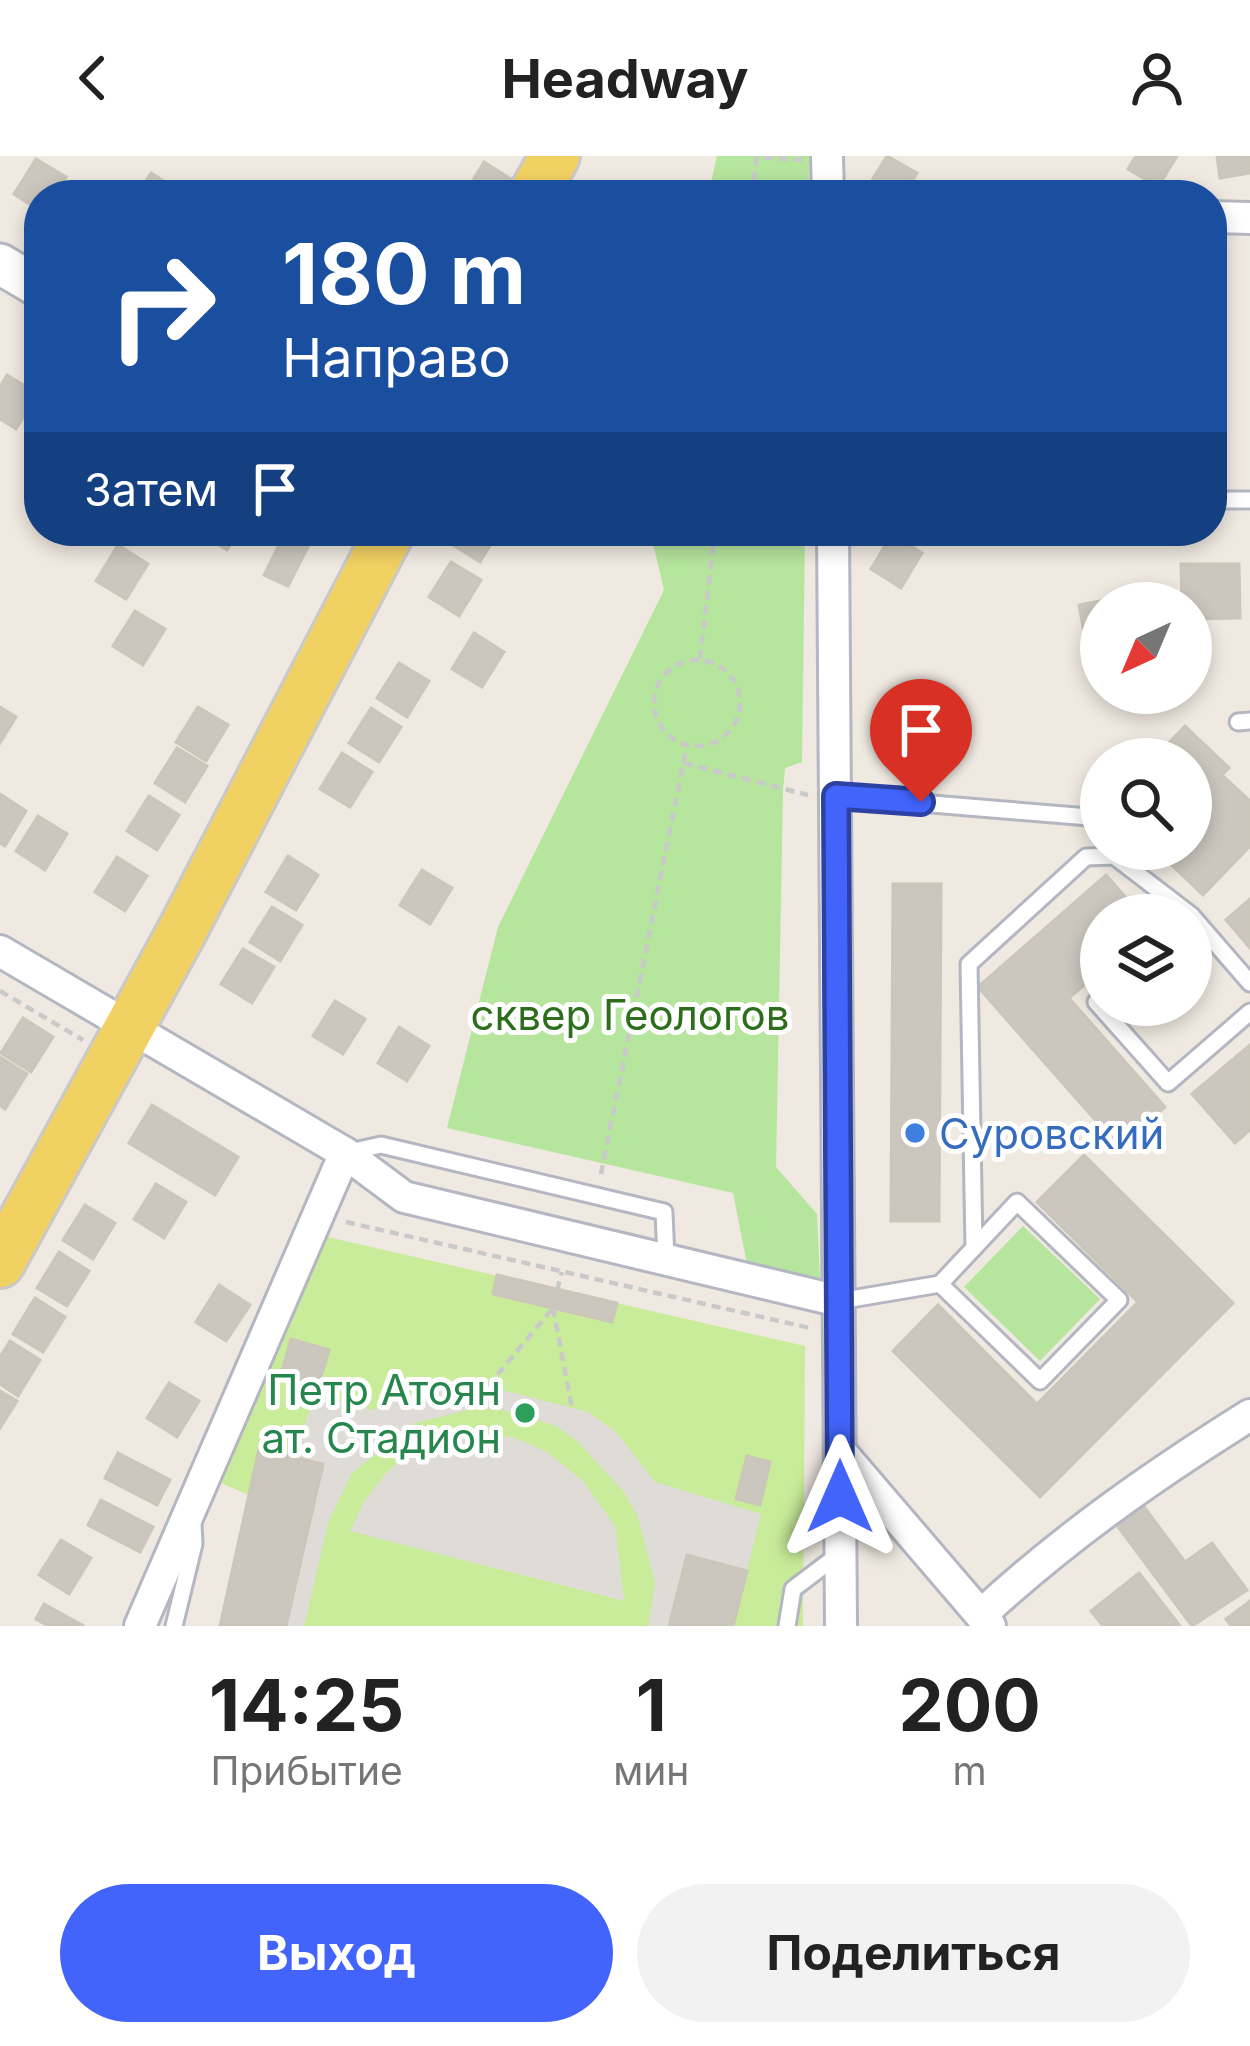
<!DOCTYPE html>
<html lang="ru">
<head>
<meta charset="utf-8">
<style>
  body { margin:0; font-family:Inter,sans-serif; background:#f2f2f2; color:#222; height:100vh; display:flex; flex-direction:column; font-size:45px; white-space:nowrap }
  * { box-sizing:border-box; margin:0 }
  p { font-size:39px; color:#767676 }
  .icon { flex:none; width:66px; height:66px; fill:none; stroke:currentColor; stroke-width:2; stroke-linecap:round; stroke-linejoin:round }
  .map { position:relative; height:1470px; overflow:hidden }
  .side { display:flex; flex-direction:column; background:#fff; flex:1 }
  .side>* { flex:none }
  .banner { position:absolute; left:24px; top:24px; width:1203px; height:366px; border-radius:48px; box-shadow:0 6px 18px #0003; background:#1a4fa0; color:#fff; overflow:hidden }
  .needle { width:78px; rotate:224deg }
  .tools { position:absolute; left:1080px; top:426px; display:grid; gap:24px }
  .tools a { display:grid; place-items:center; width:132px; height:132px; border-radius:50%; background:#fff; box-shadow:0 6px 18px #0003; font-size:60px }
  .pin { position:absolute; display:grid; place-items:center; width:102px; height:102px; color:#fff; margin:-123px -51px; border-radius:50% 50% 50% 0; rotate:-45deg; box-shadow:0 0 12px #0007 }
  .pin .icon { rotate:45deg }
  .me { position:absolute; width:132px; margin:-66px; rotate:0deg; stroke-linejoin:round; filter:drop-shadow(0 0 9px #0008) }
  .turn { display:flex; align-items:center; gap:42px; height:252px; padding:0 60px; font-size:54px }
  .turn .icon { width:156px; height:156px; stroke-width:2.5 }
  .turn b { display:block; font-size:84px; line-height:102px }
  .then { display:flex; align-items:center; height:114px; padding:0 60px; background:#0003; gap:24px; font-size:45px }
  .eta { display:flex; justify-content:space-evenly; align-items:center; height:204px; text-align:center }
  .eta b { font-size:72px; font-weight:700; line-height:84px }
  .action { display:flex; gap:24px; margin-top:auto; padding:24px 60px }
  .action a { flex:1; height:138px; border-radius:72px; background:#4264fb; color:#fff; font-size:48px; font-weight:700; line-height:138px; text-align:center }
  .action a+a { background:#f2f2f2; color:#222 }
  header { display:flex; justify-content:space-between; align-items:center; height:156px; padding:0 60px; background:#fff; font-size:54px; font-weight:700 }
  .map>svg:first-child { display:block }
</style>
</head>
<body>
<header><svg class="icon" aria-label="back" viewBox="0 0 24 24"><path d="M15 5l-7 7 7 7"/></svg>Headway<svg class="icon" aria-label="person" viewBox="0 0 24 24"><circle cx="12" cy="8" r="4"/><path d="M4 21q1-7 8-7t8 7"/></svg></header>
<div class="map">
<svg width="1250" height="1470" viewBox="0 0 1250 1470">
  <rect width="100%" height="100%" fill="#efe9e1"/>
  <g fill="#b6e59e">
    <polygon points="717,0 809,0 809,39 708,39"/>
    <polygon points="650,375 805,375 802,606 785,612 783,635 776,1011 817,1058 820,1122 747,1108 733,1037 447,972 498,771 664,434"/>
    <polygon points="1023,1070 1100,1143 1040,1205 964,1131"/>
  </g>
  <polygon fill="#c9ec9a" points="323,1080 805,1190 803,1470 220,1470 249,1339 216,1325"/>
  <g fill="#dfdcd8">
    <polygon points="467,1225 588,1256 616,1276 655,1326 761,1358 747,1415 687,1400 669,1470 648,1470 655,1428 638,1361 624,1336 577,1285 556,1270 500,1253 472,1253 414,1267 352,1317 329,1364 304,1470 286,1470 323,1308 294,1301 314,1241 373,1254 434,1229"/>
    <polygon points="456,1278 513,1281 547,1296 583,1325 615,1370 624,1445 350,1375 365,1344 386,1317 423,1289"/>
  </g>
  <g fill="#cbc7bf" stroke="#cbc5ba" stroke-width="3">
    <polygon points="887,0 917,17 904,39 866,34"/>
    <polygon points="1136,0 1177,0 1158,31 1128,13"/>
    <polygon points="1217,0 1250,0 1250,17 1220,22"/>
    <polygon points="36,3 66,21 55,39 39,39 39,54 14,38"/>
    <polygon points="484,6 514,25 505,39 464,39"/>
    <polygon points="151,17 181,36 179,39 137,39"/>
    <polygon points="7,219 38,238 16,273 0,263 0,231"/>
    <polygon points="1212,231 1216,231 1216,289 1212,288"/>
    <polygon points="198,375 239,375 227,394"/>
    <polygon points="286,375 316,375 288,430 264,419"/>
    <polygon points="458,375 499,375 480,406 450,387"/>
    <polygon points="892,378 922,397 901,432 871,413"/>
    <polygon points="118,389 148,408 126,443 96,425"/>
    <polygon points="451,406 481,424 459,460 429,441"/>
    <polygon points="1181,408 1239,408 1240,462 1191,463 1191,447 1182,447"/>
    <polygon points="1132,439 1134,447 1101,447 1101,496 1088,499 1079,449"/>
    <polygon points="135,455 165,473 143,509 113,490"/>
    <polygon points="474,477 504,496 482,531 452,513"/>
    <polygon points="399,507 429,525 407,561 377,542"/>
    <polygon points="0,551 16,561 0,587"/>
    <polygon points="198,551 228,569 206,605 176,586"/>
    <polygon points="371,552 401,571 379,606 349,587"/>
    <polygon points="1185,570 1229,612 1222,619 1250,645 1250,690 1203,739 1155,693 1191,693 1191,603 1172,603 1164,592"/>
    <polygon points="177,592 207,610 185,646 155,627"/>
    <polygon points="342,597 372,616 350,651 320,633"/>
    <polygon points="0,638 26,655 5,690 0,687"/>
    <polygon points="149,640 179,659 157,694 127,675"/>
    <polygon points="38,660 67,678 45,714 16,695"/>
    <polygon points="288,700 318,719 296,754 266,736"/>
    <polygon points="117,701 147,720 125,755 95,736"/>
    <polygon points="422,714 452,732 430,768 400,749"/>
    <polygon points="1106,719 1141,759 1101,759 1101,814 1069,842 1165,951 1119,991 978,831"/>
    <polygon points="893,728 941,728 939,1065 891,1065"/>
    <polygon points="1250,743 1250,792 1226,764"/>
    <polygon points="272,751 302,769 280,805 250,786"/>
    <polygon points="243,793 274,811 252,847 221,828"/>
    <polygon points="335,845 365,863 343,898 313,880"/>
    <polygon points="23,862 53,881 31,916 1,897"/>
    <polygon points="399,871 429,890 407,925 378,907"/>
    <polygon points="1250,889 1250,974 1235,987 1192,938"/>
    <polygon points="0,901 27,918 5,953 0,949"/>
    <polygon points="152,949 238,1001 215,1039 129,987"/>
    <polygon points="1084,999 1233,1147 1040,1341 893,1195 938,1149 1037,1248 1138,1146 1037,1046"/>
    <polygon points="156,1028 186,1046 164,1082 134,1063"/>
    <polygon points="85,1049 115,1067 93,1103 63,1084"/>
    <polygon points="59,1096 89,1115 67,1150 37,1132"/>
    <polygon points="497,1119 617,1147 612,1166 493,1138"/>
    <polygon points="219,1129 250,1149 226,1185 196,1166"/>
    <polygon points="35,1142 65,1161 43,1196 13,1178"/>
    <polygon points="291,1183 329,1194 317,1234 280,1222"/>
    <polygon points="10,1185 40,1204 18,1240 0,1228 0,1201"/>
    <polygon points="169,1227 199,1245 177,1281 147,1262"/>
    <polygon points="0,1235 17,1245 0,1272"/>
    <polygon points="259,1293 323,1308 286,1470 220,1470"/>
    <polygon points="118,1297 170,1324 157,1349 105,1322"/>
    <polygon points="747,1300 770,1306 760,1349 736,1343"/>
    <polygon points="101,1344 153,1371 140,1396 88,1369"/>
    <polygon points="1142,1348 1185,1406 1212,1387 1247,1434 1192,1470 1116,1368"/>
    <polygon points="61,1384 91,1402 69,1438 39,1419"/>
    <polygon points="687,1399 747,1415 733,1470 669,1470"/>
    <polygon points="1139,1417 1180,1470 1103,1470 1091,1455"/>
    <polygon points="1250,1445 1250,1470 1231,1470 1226,1463"/>
    <polygon points="44,1448 84,1470 48,1470 36,1463"/>
  </g>
  <g fill="none" stroke-linecap="round" stroke-linejoin="round">
    <defs>
      <g id="service">
        <polyline points="1212,344 1250,344"/>
        <polyline points="1238,566 1250,565"/>
        <polyline points="836,640 1101,662"/>
        <polyline points="1191,759 1250,827"/>
        <polyline points="1101,841 1096,846 1168,927 1250,856"/>
        <polyline points="345,997 381,989 664,1056 666,1103"/>
        <polygon points="1017,1046 1119,1144 1040,1225 940,1128"/>
        <polyline points="974,1092 969,808 1086,701 1114,700 1191,759"/>
        <polyline points="839,1145 940,1128"/>
        <polyline points="174,1470 194,1388 193,1368"/>
        <polyline points="787,1470 793,1433 838,1399"/>
      </g>
      <g id="minor">
        <polyline points="827,0 828,39"/>
        <polyline points="1212,61 1250,62"/>
        <polyline points="833,375 841,1470"/>
        <polyline points="0,795 345,997 404,1041 839,1145"/>
        <polyline points="840,1295 990,1470"/>
        <path d="M981,1459C1064,1382 1154,1319 1250,1259"/>
        <polyline points="140,1470 345,997"/>
      </g>
      <polyline id="tertiary" points="0,108 39,131"/>
      <g id="primary">
        <polyline points="533,39 555,0"/>
        <polyline points="0,1107 181,777 390,375"/>
      </g>
    </defs>
    <use href="#service" stroke="#b4b7c1" stroke-width="21"/>
    <use href="#minor" stroke="#b4b7c1" stroke-width="36"/>
    <use href="#tertiary" stroke="#b4b7c1" stroke-width="45"/>
    <use href="#primary" stroke="#c9c9c9" stroke-width="54"/>
    <g stroke="#c9c9c9" stroke-width="4.5" stroke-dasharray="9 6" stroke-linecap="butt">
      <polyline points="752,39 757,1 802,4"/>
      <polyline points="700,503 715,375"/>
      <circle cx="697" cy="547" r="43"/>
      <polyline points="684,607 808,639"/>
      <polyline points="0,835 83,884"/>
      <polyline points="601,1018 687,589"/>
      <polyline points="346,1066 814,1173"/>
      <polyline points="557,1134 562,1116"/>
      <polyline points="553,1152 572,1252"/>
      <polyline points="488,1230 553,1152"/>
    </g>
    <use href="#service" stroke="#fff" stroke-width="15"/>
    <use href="#minor" stroke="#fff" stroke-width="30"/>
    <use href="#tertiary" stroke="#fff" stroke-width="39"/>
    <use href="#primary" stroke="#f2d163" stroke-width="48"/>
  </g>
  <g fill="none" stroke-linecap="round" stroke-linejoin="round">
    <defs>
      <polyline id="route" points="840,1341 836,640 921,646"/>
    </defs>
    <use href="#route" stroke="#2b41a3" stroke-width="30"/>
    <use href="#route" stroke="#4264fb" stroke-width="21"/>
  </g>
  <circle fill="#3f7fe0" stroke="#fff" stroke-width="4.5" cx="915" cy="977" r="12"/>
  <circle fill="#2e9e5b" stroke="#fff" stroke-width="4.5" cx="525" cy="1257" r="12"/>
  <g text-anchor="middle" dominant-baseline="central" stroke-width="10" stroke-linejoin="round" paint-order="stroke">
    <g font-size="42" fill="#2c6e1b" stroke="#fff">
      <text x="630" y="858">сквер Геологов</text>
    </g>
    <g font-size="42" fill="#366cbe" stroke="#fff" text-anchor="start">
      <text x="939" y="977">Суровский</text>
    </g>
    <g font-size="42" fill="#27864d" stroke="#fff" text-anchor="end">
      <text x="501" y="1233">Петр Атоян<tspan x="501" dy="48">ат. Стадион</tspan></text>
    </g>
  </g>
</svg>
<div class="tools">
<a><svg class="needle" viewBox="-14 -14 28 28"><path d="M0-13l5 13h-10z" fill="#e53935"/><path d="M0 13l5-13h-10z" fill="#767676"/></svg></a>
<a><svg class="icon" aria-label="search" viewBox="0 0 24 24"><circle cx="10" cy="10" r="6"/><path d="M15 15l6 6"/></svg></a>
<a><svg class="icon" aria-label="layers" viewBox="0 0 24 24"><path d="M12 4l9 5-9 5-9-5zM3 14l9 5 9-5"/></svg></a>
</div>
<div class="pin" style="left:921px;top:646px;background:#d93025"><svg class="icon" aria-label="arrive" viewBox="0 0 24 24"><path d="M6 21V4h12l-3 4 3 4H6"/></svg></div>
<svg class="me" style="left:840px;top:1341px" viewBox="-20 -20 40 40"><path d="M0-17L14 15 0 8-14 15z" fill="#4264fb" stroke="#fff" stroke-width="4"/></svg>
<div class="banner">
<div class="turn"><svg class="icon" aria-label="right" viewBox="0 0 24 24"><path d="M7 20v-9h11M14 6l5 5-5 5"/></svg><div><b>180 m</b>Направо</div></div>
<div class="then">Затем<svg class="icon" aria-label="arrive" viewBox="0 0 24 24"><path d="M6 21V4h12l-3 4 3 4H6"/></svg></div>
</div>
</div>
<section class="side">
<div class="eta">
<div><b>14:25</b><p>Прибытие</p></div>
<div><b>1</b><p>мин</p></div>
<div><b>200</b><p>m</p></div>
</div>
<div class="action"><a>Выход</a><a>Поделиться</a></div>
</section>
</body>
</html>
